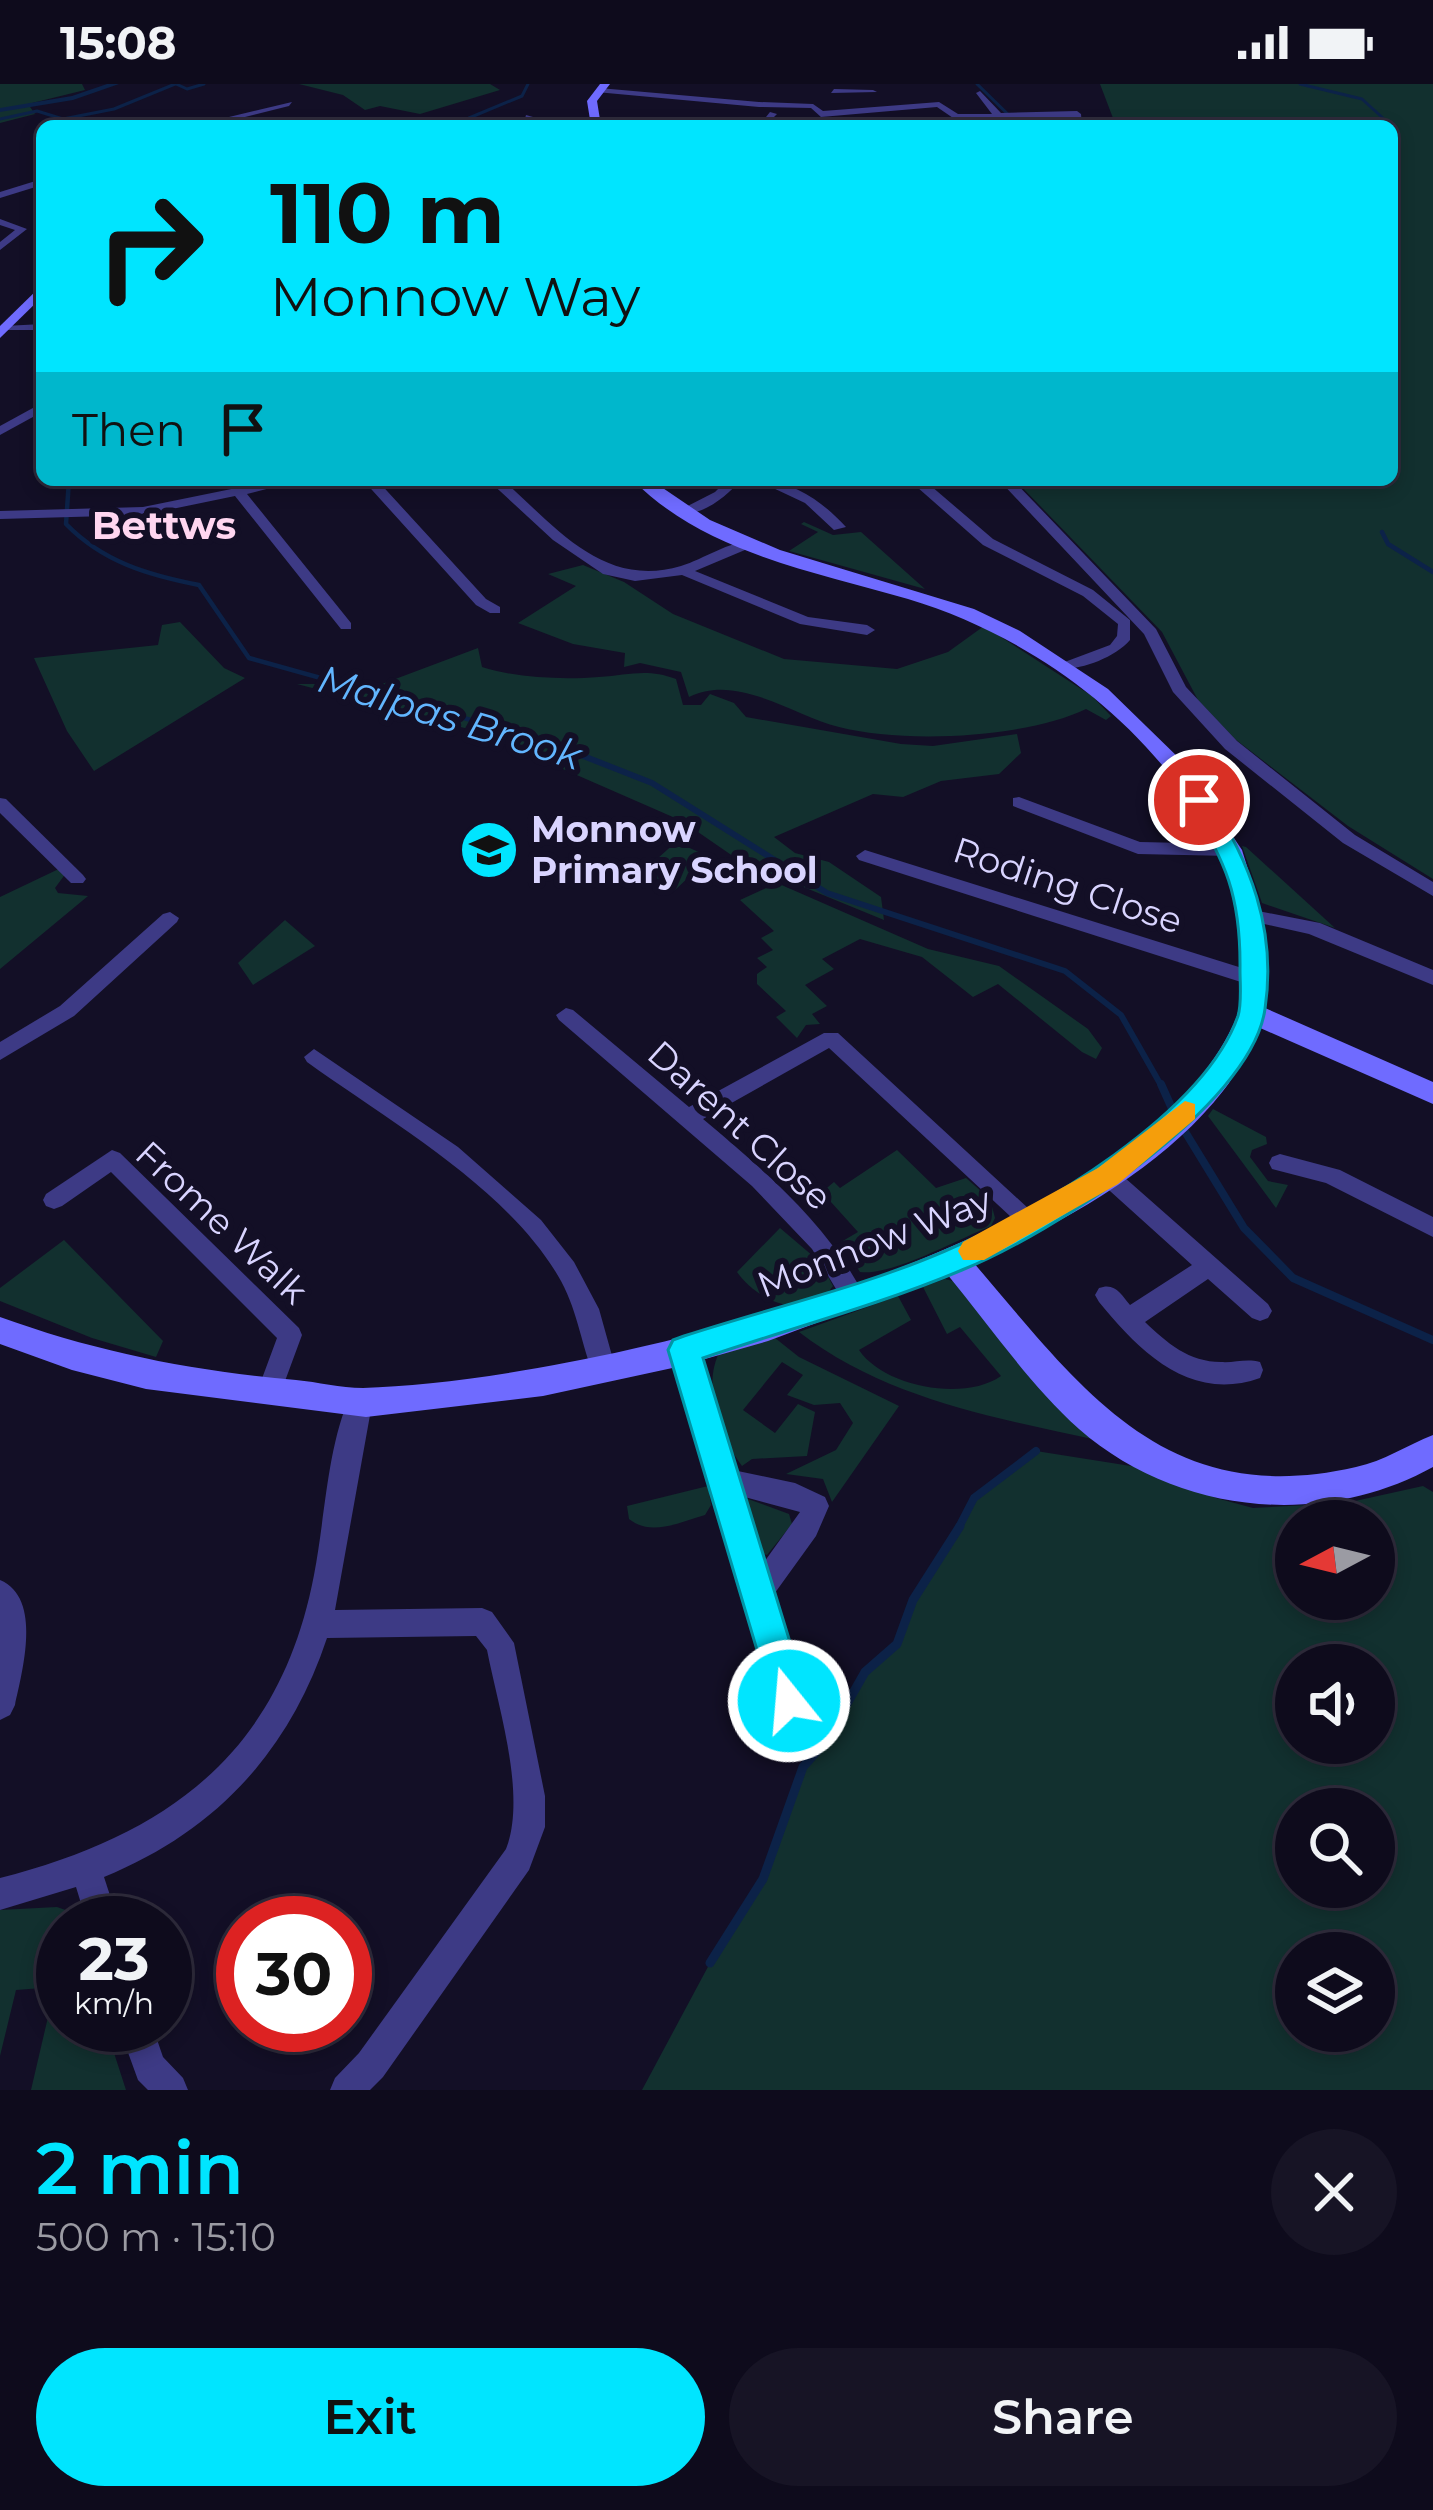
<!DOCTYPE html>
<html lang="en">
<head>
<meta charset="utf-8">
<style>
  body { margin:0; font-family:Montserrat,sans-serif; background:#171425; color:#f1f3f6; height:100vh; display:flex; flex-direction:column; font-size:45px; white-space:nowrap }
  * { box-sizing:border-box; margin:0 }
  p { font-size:39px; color:#9b9ba3 }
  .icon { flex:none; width:66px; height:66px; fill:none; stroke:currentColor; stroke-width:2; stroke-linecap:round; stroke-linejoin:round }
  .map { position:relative; height:2006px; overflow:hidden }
  .sheet { display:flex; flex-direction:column; background:#0e0b1c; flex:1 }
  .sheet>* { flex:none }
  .banner { position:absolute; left:36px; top:36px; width:1362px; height:366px; border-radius:18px; box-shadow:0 6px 18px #0003,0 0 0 3px #2e2b3b; background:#00e5ff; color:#111; overflow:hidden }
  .needle { width:78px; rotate:263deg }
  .controls { position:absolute; left:1275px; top:1416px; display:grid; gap:24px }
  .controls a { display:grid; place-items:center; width:120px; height:120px; border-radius:50%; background:#0e0b1c; box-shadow:0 6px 18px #0003,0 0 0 3px #2e2b3b; font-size:60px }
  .speed { position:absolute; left:36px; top:1812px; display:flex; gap:24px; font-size:60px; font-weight:700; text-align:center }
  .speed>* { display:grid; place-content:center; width:156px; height:156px; border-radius:50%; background:#0e0b1c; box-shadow:0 6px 18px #0003,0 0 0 3px #2e2b3b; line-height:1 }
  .speed small { font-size:30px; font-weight:400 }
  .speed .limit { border:18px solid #d22; background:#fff; color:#111 }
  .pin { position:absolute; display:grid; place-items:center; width:102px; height:102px; color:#fff; margin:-51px; border:6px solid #fff; border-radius:50%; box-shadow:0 3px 12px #0007 }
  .me { position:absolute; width:132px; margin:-66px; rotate:343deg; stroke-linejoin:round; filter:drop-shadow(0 0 9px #0008) }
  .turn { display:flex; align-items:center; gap:42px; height:252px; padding:0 36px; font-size:54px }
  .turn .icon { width:156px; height:156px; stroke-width:2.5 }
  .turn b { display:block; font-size:84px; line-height:102px }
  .then { display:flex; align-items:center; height:114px; padding:0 36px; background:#0003; gap:24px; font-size:45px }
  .round { display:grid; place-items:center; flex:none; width:126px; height:126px; border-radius:63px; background:#171425 }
  .headline { display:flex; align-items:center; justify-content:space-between; height:204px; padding:0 36px }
  h1 { font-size:72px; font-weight:600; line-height:90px; color:#00e5ff }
  .cta { display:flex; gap:24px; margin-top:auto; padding:24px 36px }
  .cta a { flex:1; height:138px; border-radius:72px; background:#00e5ff; color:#111; font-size:48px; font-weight:600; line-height:138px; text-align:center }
  .cta a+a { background:#171425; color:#f1f3f6 }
  .status { display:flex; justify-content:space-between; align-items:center; height:84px; padding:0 60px; background:#0e0b1c; direction:ltr }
  .status svg { height:33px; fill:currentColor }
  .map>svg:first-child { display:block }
</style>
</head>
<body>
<div class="status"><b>15:08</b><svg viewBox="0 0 49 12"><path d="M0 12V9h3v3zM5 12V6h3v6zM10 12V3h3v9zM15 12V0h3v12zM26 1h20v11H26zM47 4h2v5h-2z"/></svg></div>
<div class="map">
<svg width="1433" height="2006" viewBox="0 0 1433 2006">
  <rect width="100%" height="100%" fill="#130f26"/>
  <g fill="#12302f" fill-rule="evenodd">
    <polygon points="0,0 82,0 85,6 28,20 35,30 0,39"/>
    <polygon points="299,0 490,0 500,6 420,30 380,22 365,26 343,11"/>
    <polygon points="1100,0 1433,0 1433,795 1348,742 1235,655 1198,616 1162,548 1015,396 1392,396 1392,42 1116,42"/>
    <polygon points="804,438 833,451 861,448 925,505 789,467 818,448 801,440"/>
    <path d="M583,481L624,498L673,530L784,575L897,585L948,568L984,542L1092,612L1111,632L1106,636L1086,625C1026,654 904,660 839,643C792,631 737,589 689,613L681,588L640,579L624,583L625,569L573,560L518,539L576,502L548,490Z"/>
    <polygon points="180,538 224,584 245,594 94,687 67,647 34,574 158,561 162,541"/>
    <path d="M478,564L482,583C516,594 563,596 599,593C629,591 647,584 676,595L683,621H701L710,610L734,619L746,633L901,660L933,662L1017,650L1021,669L999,690L941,697L903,713L873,710L774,753L795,769L829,778L881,813L884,836L740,777L682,737L476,647L297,600H382Z"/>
    <polygon points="676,758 710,773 674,807 639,791"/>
    <polygon points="1242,762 1246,763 1335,844 1262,819"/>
    <polygon points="65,782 69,785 55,804 58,809 88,812 0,885 0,813"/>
    <polygon points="777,799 928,865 999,882 1088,945 1102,964 1096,975 1082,968 998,900 973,913 922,873 860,855 822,875 834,885 805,901 827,922 812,930 820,940 806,941 797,954 776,933 786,927 757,900 757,890 767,883 757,874 773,866 761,854 774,847 740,816"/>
    <polygon points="285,836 315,862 253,901 238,879"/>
    <polygon points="1213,1025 1266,1053 1267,1060 1252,1066 1250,1073 1268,1097 1288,1101 1276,1124 1208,1032"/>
    <path d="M897,1066L936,1104L966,1094L990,1115L995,1134L991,1142C958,1155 893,1192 860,1188L841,1158L858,1148L822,1108L834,1098L840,1104Z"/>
    <path d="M780,1144L820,1178L833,1202C807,1239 758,1218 737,1188Z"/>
    <polygon points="64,1156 163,1257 156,1273 92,1254 0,1217 0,1204"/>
    <path d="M945,1195L961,1199L1101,1357C996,1334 886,1315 799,1248L898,1212L911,1236L859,1266C884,1303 964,1318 1001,1292L960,1243L947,1250L923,1203Z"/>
    <path d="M770,1250L799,1273L899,1322L832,1418L823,1395L786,1390L836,1366L853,1339L840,1319L814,1321L787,1311L803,1291L782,1278L743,1326L775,1349L798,1320L815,1328L807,1372L752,1375L742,1382C719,1351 701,1300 721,1265Z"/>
    <path d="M1036,1367L1156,1386L1216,1414L1253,1424L1346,1419L1423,1402L1433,1408V2006H642L710,1879L763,1795L803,1683L825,1658L865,1588L897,1560L913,1516L947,1467L974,1414ZM1296,1437H1374V1515H1296ZM1296,1581H1374V1659H1296ZM1296,1725H1374V1803H1296ZM1296,1869H1374V1947H1296Z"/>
    <path d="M708,1402L711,1421L705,1431C680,1438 651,1453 629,1435L627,1422Z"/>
    <polygon points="748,1415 789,1430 792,1440 767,1471 760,1469 744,1427"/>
    <polygon points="57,1823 74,1829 76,1839 63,1839 63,1941 105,1941 126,2006 31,2006 55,1903 16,1906 0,1972 0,1826"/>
  </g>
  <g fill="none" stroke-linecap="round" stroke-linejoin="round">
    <g stroke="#0c2248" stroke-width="3">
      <polyline points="176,0 187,5 204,0"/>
      <polyline points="977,0 1020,42"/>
      <polyline points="1300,0 1362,15 1385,36"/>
      <polyline points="0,35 37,27 63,35 114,25 175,0"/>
      <polyline points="463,42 469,34 522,12 528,0"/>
    </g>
    <g stroke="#0c2248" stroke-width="4.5">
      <path d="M69,396L66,440C103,478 148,491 199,501L249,574L543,656"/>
      <polyline points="1382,448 1388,460 1433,488"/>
    </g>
    <polyline stroke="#0c2248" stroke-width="6" points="535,653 652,699 827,809 1065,887 1121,931 1162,1003"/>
    <g stroke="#0c2248" stroke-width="8">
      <polyline points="1161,1000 1174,1029"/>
      <polyline points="1184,1046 1244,1144 1293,1194 1433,1256"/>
      <polyline points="958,1445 974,1414 1036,1367"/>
    </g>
    <polyline stroke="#0c2248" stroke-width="9" points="710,1879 763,1795 803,1683 825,1658 865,1588 897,1560 913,1516 960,1442"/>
    <polygon fill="#0c2248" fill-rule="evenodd" points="107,0 119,0 73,16 0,28 0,24 72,12"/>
    <g fill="#3d3a85" fill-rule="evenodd">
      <polygon points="599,4 759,18 813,20 823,27 939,18 958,30 992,30 976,9 980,7 1001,29 1077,27 1081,30 1082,42 1074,42 1073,33 956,36 937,23 821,33 811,24 759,23 596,8"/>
      <polygon points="834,5 873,6 877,8 831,9"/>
      <polygon points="292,18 289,22 233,36 229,33"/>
      <polygon points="770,28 777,30 769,38 656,42 766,33"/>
      <polygon points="526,31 533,33 531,42 523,42"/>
      <polygon points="338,34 341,39 313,42 314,40"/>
      <polygon points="386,38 389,39 390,42 382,42"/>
      <polygon points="42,95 42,101 0,114 0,108"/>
      <polygon points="0,135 27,145 0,166 0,158 15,146 0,141"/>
      <polygon points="42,240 42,246 0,246 5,242"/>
      <polygon points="42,319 42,328 0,351 0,342"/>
      <polygon points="275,396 301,396 247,410 351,539 351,545 341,545 235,412 143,431 0,435 0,427 143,423"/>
      <polygon points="363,396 377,396 486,515 500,523 500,529 490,529 476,521"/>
      <path d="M488,396H503C556,443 603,505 681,482C704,475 729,457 752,457V463L695,487L808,533L867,541L875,546L867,551L800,540L682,491L635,497L603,490L553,456Z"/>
      <path d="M727,396H741C726,413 698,436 676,428L715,408Z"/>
      <path d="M756,396C793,396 822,417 846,443L834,446L805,419Z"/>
      <path d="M909,396H924L993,455L1093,506L1130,536V556C1115,573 1084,585 1062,585V579L1110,561L1117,552L1118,540L1083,512L983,461Z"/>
      <polygon points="999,396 1013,396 1156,545 1186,603 1237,657 1355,751 1433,798 1433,812 1343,759 1225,665 1173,608 1144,550"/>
      <polygon points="1019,713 1140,758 1230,760 1239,766 1230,772 1138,770 1013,722 1013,714"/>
      <polygon points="0,714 6,715 83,791 86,795 83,799 71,799 0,729"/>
      <polygon points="865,766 1258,889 1261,894 1258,899 1244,899 859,776 856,772"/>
      <polygon points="1253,826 1320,839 1433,886 1433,901 1309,850 1246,836 1244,832 1246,828"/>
      <polygon points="170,828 179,834 177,838 74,932 0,976 0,958 60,922 163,830"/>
      <path d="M566,924L573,926L689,1023L824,949H838L1043,1138L1040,1145L1032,1147L1024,1145L829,964L703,1035C766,1088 827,1139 865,1213L861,1220L853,1223L845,1220L812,1165L752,1102L559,936L556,931Z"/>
      <path d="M314,965L458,1063L541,1136L574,1178L599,1225L616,1286L613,1294L604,1297L595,1294C581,1261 579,1231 561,1197C510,1105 390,1038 307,978L304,973Z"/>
      <polygon points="112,1066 120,1069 299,1244 302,1251 278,1316 269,1319 260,1316 257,1308 277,1254 111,1088 62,1122 54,1125 46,1122 43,1116 46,1110"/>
      <polygon points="1280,1070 1340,1086 1433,1133 1433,1153 1326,1099 1272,1085 1269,1079 1272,1073"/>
      <path d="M1108,1083L1116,1086L1268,1220L1272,1227L1268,1234L1260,1237L1252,1234L1208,1195L1145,1238C1167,1259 1189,1278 1221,1278C1235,1279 1246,1274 1260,1278L1263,1286L1260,1294C1190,1319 1139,1267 1099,1218L1095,1211L1099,1204C1115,1198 1121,1210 1130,1221L1192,1181L1100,1098L1097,1092L1100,1086Z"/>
      <path d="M684,1255L693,1258L696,1266L733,1386L795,1399L825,1413L829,1422L816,1452L772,1513L803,1617L799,1627L789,1631L779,1627L775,1617L672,1266L675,1258ZM741,1412L800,1428L762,1481Z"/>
      <path d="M359,1309L368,1312L372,1320L335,1526L482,1524L492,1528L514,1559L545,1712V1743L529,1786L383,1993L370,2006H330L335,1994L359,1969L506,1765C527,1711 498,1623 487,1566L476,1552L327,1554C289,1668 216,1747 104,1793L119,1839H87L76,1803L0,1826V1794C168,1751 280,1669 314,1491C325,1435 327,1364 350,1312Z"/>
      <path d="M0,1496C43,1514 22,1588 15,1621L10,1631L0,1636Z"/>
      <polygon points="118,1941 152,1941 163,1973 183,1994 188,2006 148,2006 138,1996"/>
    </g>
    <g fill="#6f6bff" fill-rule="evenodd">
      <polygon points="600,0 610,0 597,17 601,42 591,42 587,17"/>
      <polygon points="42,201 42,213 0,254 0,242"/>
      <path d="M633,396H651L710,436L780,466L974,525L1020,547L1108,605L1184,679L1242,766L1262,831L1265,924L1433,998V1020L1258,943C1247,963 1238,989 1223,1007C1163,1084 1062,1140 973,1178C1082,1305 1165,1427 1356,1383C1384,1377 1407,1361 1433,1351V1383C1321,1445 1176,1430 1079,1345C1028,1299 990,1242 947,1190L768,1257L677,1283L543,1312L366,1333L146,1305L72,1286L0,1260V1233C97,1268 192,1287 296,1296C318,1298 340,1304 363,1304C593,1297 1135,1165 1235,937C1251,901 1235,798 1216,762C1155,643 1035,553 908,515C813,487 705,469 633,396Z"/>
    </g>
  </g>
  <path fill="#00e5ff" stroke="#0095a6" stroke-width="3" d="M1191,711H1207C1250,777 1277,845 1265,925C1251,1024 1049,1151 962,1186C879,1221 788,1245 703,1274L808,1617L803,1630L789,1636L776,1630L668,1266L673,1256L684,1252C770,1224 862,1203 945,1167C1038,1127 1203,1031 1238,932C1242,919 1240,900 1240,886C1241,812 1226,778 1188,716Z"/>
  <polygon fill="#f59e0b" points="1185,1017 1195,1020 1195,1035 1118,1100 984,1176 963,1176 958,1167 963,1158 1098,1084"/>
  <defs>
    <symbol id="school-disc" viewBox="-11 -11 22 22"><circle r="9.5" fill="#00e5ff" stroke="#130f26"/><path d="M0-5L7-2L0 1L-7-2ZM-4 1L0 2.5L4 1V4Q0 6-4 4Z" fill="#111"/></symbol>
  </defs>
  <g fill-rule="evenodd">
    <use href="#school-disc" x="456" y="733" width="66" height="66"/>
  </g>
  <g text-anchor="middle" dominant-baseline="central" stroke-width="12" stroke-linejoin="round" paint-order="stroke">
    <g font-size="36" font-weight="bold" fill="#d9d4ff" stroke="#130f26" text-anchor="start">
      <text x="531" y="745">Monnow<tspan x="531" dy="41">Primary School</tspan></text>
    </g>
    <g font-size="36" fill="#d9d4ff" stroke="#130f26">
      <text transform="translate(1068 801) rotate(18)">Roding Close</text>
      <text transform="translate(740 1041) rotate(42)">Darent Close</text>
      <text transform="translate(222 1138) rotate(43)">Frome Walk</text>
      <text transform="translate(874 1158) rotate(-21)">Monnow Way</text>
    </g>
    <g font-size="39" font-weight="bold" fill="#ffd6f0" stroke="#130f26">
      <text x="164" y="441">Bettws</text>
    </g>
    <g font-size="39" font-style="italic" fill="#62b6ff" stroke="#130f26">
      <text transform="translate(450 633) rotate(17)">Malpas Brook</text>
    </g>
  </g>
</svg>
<div class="controls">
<a><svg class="needle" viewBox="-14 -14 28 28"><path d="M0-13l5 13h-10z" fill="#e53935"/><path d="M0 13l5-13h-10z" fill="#9b9ba3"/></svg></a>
<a><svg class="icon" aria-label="sound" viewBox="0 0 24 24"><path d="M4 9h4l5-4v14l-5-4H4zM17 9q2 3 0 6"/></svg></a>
<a><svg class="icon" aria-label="search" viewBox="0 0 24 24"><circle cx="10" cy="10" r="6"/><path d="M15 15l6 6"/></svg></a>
<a><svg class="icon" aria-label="layers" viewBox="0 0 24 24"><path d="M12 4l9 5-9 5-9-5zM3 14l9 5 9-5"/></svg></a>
</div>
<div class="speed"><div>23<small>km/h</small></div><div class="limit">30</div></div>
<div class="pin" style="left:1199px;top:716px;background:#d93025"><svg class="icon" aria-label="arrive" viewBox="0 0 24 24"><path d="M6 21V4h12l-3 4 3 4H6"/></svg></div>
<svg class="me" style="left:789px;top:1617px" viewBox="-20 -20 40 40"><circle r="17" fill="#00e5ff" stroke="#fff" stroke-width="3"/><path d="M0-11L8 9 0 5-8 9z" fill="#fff"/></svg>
<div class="banner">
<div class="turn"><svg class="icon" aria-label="right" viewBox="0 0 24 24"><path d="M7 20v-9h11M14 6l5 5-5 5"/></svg><div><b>110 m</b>Monnow Way</div></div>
<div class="then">Then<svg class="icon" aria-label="arrive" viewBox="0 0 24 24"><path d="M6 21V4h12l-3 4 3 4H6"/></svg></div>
</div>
</div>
<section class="sheet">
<div class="headline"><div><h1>2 min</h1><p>500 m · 15:10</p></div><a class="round"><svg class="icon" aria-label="close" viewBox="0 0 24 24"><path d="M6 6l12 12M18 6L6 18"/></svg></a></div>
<div class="cta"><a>Exit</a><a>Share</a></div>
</section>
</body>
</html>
